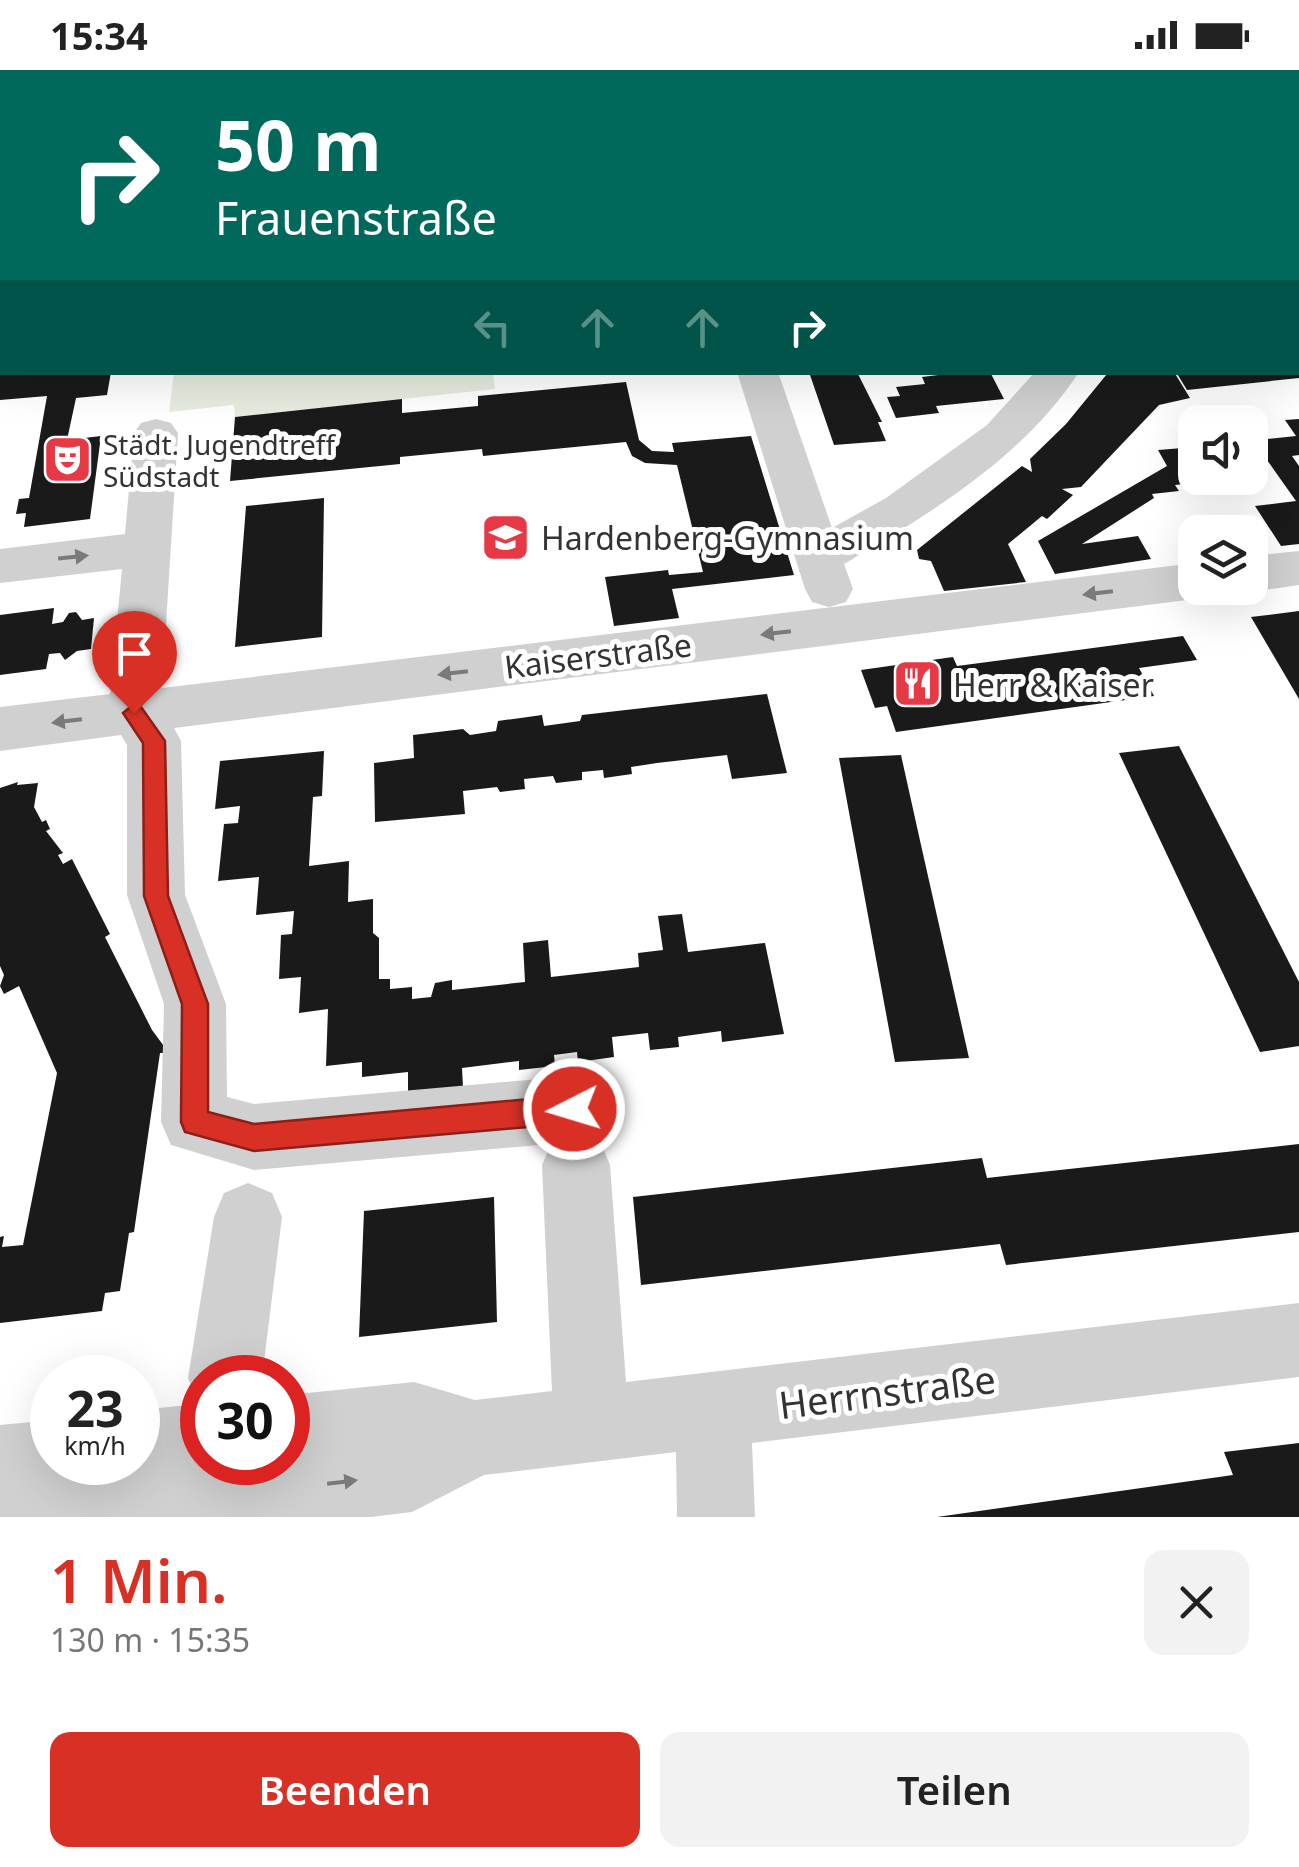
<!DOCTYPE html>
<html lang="de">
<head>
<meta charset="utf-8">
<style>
  body { margin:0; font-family:"Noto Sans",sans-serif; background:#f2f2f2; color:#222; height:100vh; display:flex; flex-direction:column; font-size:38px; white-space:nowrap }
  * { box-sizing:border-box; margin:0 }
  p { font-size:32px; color:#767676 }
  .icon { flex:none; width:55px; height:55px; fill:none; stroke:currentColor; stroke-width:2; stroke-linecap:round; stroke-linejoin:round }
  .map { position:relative; height:1447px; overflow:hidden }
  .side { display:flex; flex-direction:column; background:#fff; flex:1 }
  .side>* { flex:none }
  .hud { position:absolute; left:0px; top:0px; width:1300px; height:305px; box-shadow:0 10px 40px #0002; background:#00695c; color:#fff; overflow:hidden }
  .buttons { position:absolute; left:1178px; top:335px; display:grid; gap:20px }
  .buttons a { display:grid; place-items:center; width:90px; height:90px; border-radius:20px; background:#fff; box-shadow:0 10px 40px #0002; font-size:50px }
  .speed { position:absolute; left:30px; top:1285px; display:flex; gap:20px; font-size:50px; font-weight:700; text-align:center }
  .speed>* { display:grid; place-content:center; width:130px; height:130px; border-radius:50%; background:#fff; box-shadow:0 10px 40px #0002; line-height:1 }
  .speed small { font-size:25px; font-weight:400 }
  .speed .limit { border:15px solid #d22; background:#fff; color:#111 }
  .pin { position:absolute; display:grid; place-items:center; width:85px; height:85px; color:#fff; margin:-102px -42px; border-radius:50% 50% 50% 0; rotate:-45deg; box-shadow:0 0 10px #0007 }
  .pin .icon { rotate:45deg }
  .me { position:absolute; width:110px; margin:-55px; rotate:265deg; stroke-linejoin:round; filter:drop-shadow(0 0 8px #0008) }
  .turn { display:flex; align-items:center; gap:35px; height:210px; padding:0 50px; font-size:45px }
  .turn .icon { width:130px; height:130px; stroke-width:2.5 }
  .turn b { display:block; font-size:70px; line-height:85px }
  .lanes { display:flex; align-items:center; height:95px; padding:0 50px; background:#0003; justify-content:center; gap:50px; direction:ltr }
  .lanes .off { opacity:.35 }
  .round { display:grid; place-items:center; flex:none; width:105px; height:105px; border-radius:20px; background:#f2f2f2 }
  .head { display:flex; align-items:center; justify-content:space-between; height:170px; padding:0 50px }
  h1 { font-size:60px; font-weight:600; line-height:75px; color:#d93025 }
  .button { display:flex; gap:20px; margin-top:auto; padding:20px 50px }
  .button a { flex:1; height:115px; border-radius:20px; background:#d93025; color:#fff; font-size:40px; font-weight:600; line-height:115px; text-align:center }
  .button a+a { background:#f2f2f2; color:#222 }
  .status { display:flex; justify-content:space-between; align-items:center; height:70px; padding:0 50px; background:#fff; direction:ltr }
  .status svg { height:28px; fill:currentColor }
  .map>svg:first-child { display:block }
</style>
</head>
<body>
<div class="status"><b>15:34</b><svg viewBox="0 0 49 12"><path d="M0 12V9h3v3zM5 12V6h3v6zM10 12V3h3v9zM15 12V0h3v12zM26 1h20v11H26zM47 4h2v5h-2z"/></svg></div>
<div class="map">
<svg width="1299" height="1447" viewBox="0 0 1299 1447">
  <rect width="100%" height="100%" fill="#fff"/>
  <g fill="#e6ecdf">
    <polygon points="40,0 530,0 530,2 39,2"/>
    <polygon points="174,303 493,303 495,319 235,347 234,335 169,342"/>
  </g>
  <g fill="#1a1a1a">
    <polygon points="0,302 111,302 107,325 76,328 67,370 101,366 90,449 24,457 26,443 16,444 19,429 29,428 47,326 0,330"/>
    <polygon points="809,302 857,302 882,352 878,352 886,371 834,375"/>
    <polygon points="963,302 990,302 1004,329 936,336 939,343 896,348 887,327 900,326 896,317 925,314 922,307"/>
    <polygon points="1174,302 1190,328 1159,335 1081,417 1062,419 1073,425 1047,449 1042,446 1008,474 1026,512 944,521 931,491 919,489 917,480 1022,396 1032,402 1030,389 1066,354 1107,304"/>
    <polygon points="1176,302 1299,302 1299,308 1187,320"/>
    <polygon points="626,312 639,370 652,381 674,382 672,373 751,366 794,505 672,519 679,548 614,556 605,507 668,500 669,505 703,502 677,395 645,393 632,386 626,372 483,386 482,379 400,387 400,394 230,411 235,347 402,329 402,343 478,336 478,326"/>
    <polygon points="1299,349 1299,385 1292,386 1299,396 1299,474 1281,476 1255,436 1296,431 1267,390 1250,392 1250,371 1296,366 1285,350"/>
    <polygon points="1195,377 1195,408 1223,410 1175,415 1179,421 1152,424 1154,428 1082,474 1138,466 1151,489 1055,504 1038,471 1167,396 1158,380"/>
    <polygon points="324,428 322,567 235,577 246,436"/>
    <polygon points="54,538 52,554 63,552 69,543 76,542 82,550 94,548 91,579 77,581 65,590 60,583 49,584 46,599 0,605 0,545"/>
    <polygon points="1299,541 1299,629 1251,547"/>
    <polygon points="1183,566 1197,590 1139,598 1154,626 896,662 887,636 875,638 861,600 953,587 957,596"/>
    <polygon points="767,624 787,703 732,709 727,685 657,693 631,697 632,704 604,708 603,700 582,702 582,710 556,713 553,706 524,709 525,719 500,722 497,717 463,721 465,744 375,752 374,693 414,688 413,665 463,659 470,665 496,661 498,651 542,645 544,656 580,651 582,645"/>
    <polygon points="1179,676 1299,912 1299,976 1260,982 1119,683"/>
    <polygon points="324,681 322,726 313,727 309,796 349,791 348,832 373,829 373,863 379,868 379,909 390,909 390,919 412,917 412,929 431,927 435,913 452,910 452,920 525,912 523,873 548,870 551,907 639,897 638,883 663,880 658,846 682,844 688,882 765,873 784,964 722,972 721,961 678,967 679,977 650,980 648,963 612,967 614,987 578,992 577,982 554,985 555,996 519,1000 519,991 462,998 463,1017 408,1023 408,1002 362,1007 362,992 326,996 328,939 299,943 301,907 279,909 281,865 292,864 294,841 256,845 259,807 218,811 224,754 238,753 240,736 215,739 220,691"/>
    <polygon points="901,685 921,775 969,988 895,992 839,688"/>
    <polygon points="18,712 17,715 38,713 34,737 42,752 46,750 50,759 46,761 63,783 58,785 63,794 72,789 110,864 105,867 152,960 169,983 160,983 134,1162 129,1163 120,1221 105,1223 102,1241 0,1253 0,1167 4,1166 2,1177 23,1175 57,1003 19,916 4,924 0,916 4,905 0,896 0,718"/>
    <polygon points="1299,1074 1299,1162 1006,1195 1000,1174 641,1215 633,1127 982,1088 987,1108"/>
    <polygon points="494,1127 497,1252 359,1267 364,1141"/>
    <polygon points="1299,1373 1299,1447 937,1447 1233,1405 1224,1382"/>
  </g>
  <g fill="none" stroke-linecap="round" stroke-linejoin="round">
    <g fill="#d0d0d0" fill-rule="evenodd">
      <polygon points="753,0 785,0 786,2 755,2"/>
      <polygon points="868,0 900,0 901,2 870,2"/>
      <rect x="1298" y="56" width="1" height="20"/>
      <rect x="1298" y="228" width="1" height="24"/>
      <path d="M737,302H778L832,458L886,428L987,355L1035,302H1079C1024,387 930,444 844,494L853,519L846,532L829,537L812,532L805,519Z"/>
      <polygon points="156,349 171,353 178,363 162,618 1195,493 1195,518 1215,518 1212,524 1195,529 174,658 181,671 185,825 226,934 227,1027 254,1034 574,1006 597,1016 607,1039 597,1062 587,1066 600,1071 610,1095 626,1312 1299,1233 1299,1307 752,1373 755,1447 677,1447 676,1382 484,1405 412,1442 371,1447 0,1447 0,1355 52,1350 52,1392 89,1392 86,1399 108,1397 106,1392 138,1392 138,1340 199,1334 188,1308 214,1147 224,1123 248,1113 272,1123 282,1147 262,1308 202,1308 202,1392 288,1392 288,1325 414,1312 475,1330 552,1321 542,1095 551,1074 254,1100 171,1075 161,1052 164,934 127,825 127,675 121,665 0,681 0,637 110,624 122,499 0,513 0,479 125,464 134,363 141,353"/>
      <polygon points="1299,481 1299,515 1250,522 1237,518 1250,518 1250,486"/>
    </g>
  </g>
  <defs><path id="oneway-solid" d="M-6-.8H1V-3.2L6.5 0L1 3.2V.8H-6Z" transform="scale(2.5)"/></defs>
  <g fill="#7a7a7a">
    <use href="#oneway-solid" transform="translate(73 487) rotate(-6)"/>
    <use href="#oneway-solid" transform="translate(1098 523) rotate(173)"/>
    <use href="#oneway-solid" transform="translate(776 563) rotate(173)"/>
    <use href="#oneway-solid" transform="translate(453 603) rotate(173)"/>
    <use href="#oneway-solid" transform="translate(67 651) rotate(173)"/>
    <use href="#oneway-solid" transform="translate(342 1412) rotate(-7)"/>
  </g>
  <polygon fill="#d93025" stroke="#8d1f18" stroke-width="2.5" points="134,634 141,637 165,671 168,826 208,934 208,1042 254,1054 574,1025 583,1029 587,1039 583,1049 574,1053 254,1081 185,1062 181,1052 182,934 144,826 143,673 123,643"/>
  <defs>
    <symbol id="theatre-square" viewBox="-11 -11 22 22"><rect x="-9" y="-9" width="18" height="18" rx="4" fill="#e63946" stroke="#fff"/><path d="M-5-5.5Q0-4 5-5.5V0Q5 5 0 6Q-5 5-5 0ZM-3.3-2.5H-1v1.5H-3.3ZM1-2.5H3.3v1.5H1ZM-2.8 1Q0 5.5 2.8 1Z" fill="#fff"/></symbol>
    <symbol id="school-square" viewBox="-11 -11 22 22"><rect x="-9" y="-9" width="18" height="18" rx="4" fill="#e63946" stroke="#fff"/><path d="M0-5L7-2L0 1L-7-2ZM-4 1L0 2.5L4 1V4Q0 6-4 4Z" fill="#fff"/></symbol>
    <symbol id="restaurant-square" viewBox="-11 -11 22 22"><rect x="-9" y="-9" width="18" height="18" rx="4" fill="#e63946" stroke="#fff"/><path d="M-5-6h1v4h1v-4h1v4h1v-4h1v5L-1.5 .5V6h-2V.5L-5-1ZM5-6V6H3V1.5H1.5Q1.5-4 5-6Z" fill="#fff"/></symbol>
  </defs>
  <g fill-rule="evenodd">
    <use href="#theatre-square" x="40" y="362" width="55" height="55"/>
    <use href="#school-square" x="478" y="440" width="55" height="55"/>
    <use href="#restaurant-square" x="890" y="586" width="55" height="55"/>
  </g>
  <g text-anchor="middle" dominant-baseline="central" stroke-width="10" stroke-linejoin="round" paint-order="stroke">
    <g font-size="28" fill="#333" stroke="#fff" text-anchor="start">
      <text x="103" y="374">Städt. Jugendtreff<tspan x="103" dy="32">Südstadt</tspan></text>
    </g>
    <g font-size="32" fill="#333" stroke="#fff" text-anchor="start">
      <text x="541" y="467">Hardenberg-Gymnasium</text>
      <text x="953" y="614">Herr &amp; Kaiser</text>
    </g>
    <g font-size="32" fill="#333" stroke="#fff">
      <text transform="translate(598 585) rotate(-7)">Kaiserstraße</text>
    </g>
    <g font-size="38" fill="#333" stroke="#fff">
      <text transform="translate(887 1321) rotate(-7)">Herrnstraße</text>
    </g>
  </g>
</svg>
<div class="buttons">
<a><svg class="icon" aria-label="sound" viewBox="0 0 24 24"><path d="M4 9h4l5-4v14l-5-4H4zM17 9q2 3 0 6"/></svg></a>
<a><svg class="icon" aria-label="layers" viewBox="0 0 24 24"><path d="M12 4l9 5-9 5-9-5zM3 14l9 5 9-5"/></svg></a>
</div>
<div class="speed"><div>23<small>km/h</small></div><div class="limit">30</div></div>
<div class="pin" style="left:134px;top:643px;background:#d93025"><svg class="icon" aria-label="arrive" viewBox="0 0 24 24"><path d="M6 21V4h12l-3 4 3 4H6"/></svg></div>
<svg class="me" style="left:574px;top:1039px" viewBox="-20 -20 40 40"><circle r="17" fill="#d93025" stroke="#fff" stroke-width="3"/><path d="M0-11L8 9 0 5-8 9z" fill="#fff"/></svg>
<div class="hud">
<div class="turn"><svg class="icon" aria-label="right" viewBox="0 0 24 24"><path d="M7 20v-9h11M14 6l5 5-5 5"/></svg><div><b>50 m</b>Frauenstraße</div></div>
<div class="lanes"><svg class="icon off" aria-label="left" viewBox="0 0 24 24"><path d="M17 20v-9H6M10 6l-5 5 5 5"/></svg><svg class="icon off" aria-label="ahead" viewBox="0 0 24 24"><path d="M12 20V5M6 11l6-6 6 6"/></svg><svg class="icon off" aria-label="ahead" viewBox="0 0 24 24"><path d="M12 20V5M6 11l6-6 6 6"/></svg><svg class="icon" aria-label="right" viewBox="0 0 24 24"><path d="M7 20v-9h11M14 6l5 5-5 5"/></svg></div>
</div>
</div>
<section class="side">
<div class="head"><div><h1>1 Min.</h1><p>130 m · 15:35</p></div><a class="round"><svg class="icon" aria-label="close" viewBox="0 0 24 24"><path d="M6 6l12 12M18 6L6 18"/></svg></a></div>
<div class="button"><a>Beenden</a><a>Teilen</a></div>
</section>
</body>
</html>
